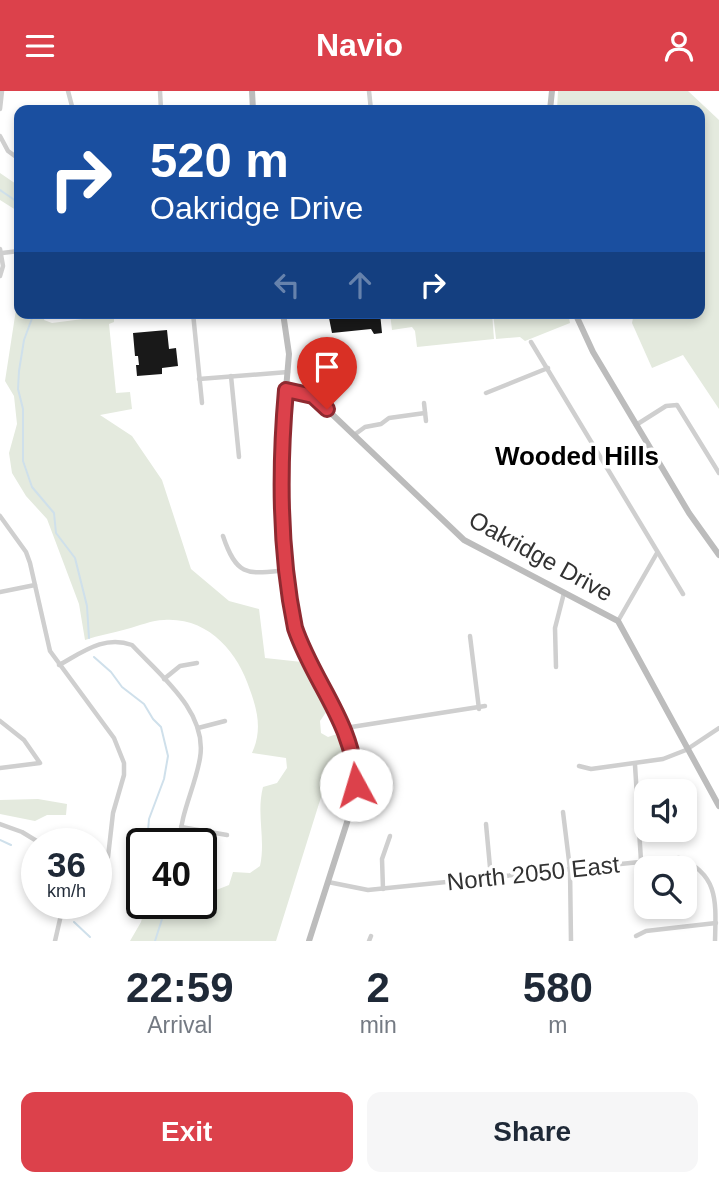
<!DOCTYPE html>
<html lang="en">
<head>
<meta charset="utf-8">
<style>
  body { margin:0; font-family:Arial,sans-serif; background:#f6f6f7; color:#1f2937; height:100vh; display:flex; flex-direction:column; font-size:26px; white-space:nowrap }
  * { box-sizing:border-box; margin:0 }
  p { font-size:23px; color:#747a83 }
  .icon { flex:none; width:38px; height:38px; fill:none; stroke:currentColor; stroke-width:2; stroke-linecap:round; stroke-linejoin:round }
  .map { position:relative; height:850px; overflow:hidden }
  .drawer { display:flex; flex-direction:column; background:#fff; flex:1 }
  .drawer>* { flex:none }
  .guide { position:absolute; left:14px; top:14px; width:691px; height:214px; border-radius:14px; box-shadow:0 4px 10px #0003; background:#1a4fa0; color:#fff; overflow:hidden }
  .controls { position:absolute; left:634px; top:688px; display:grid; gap:14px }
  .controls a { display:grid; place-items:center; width:63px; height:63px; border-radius:14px; background:#fff; box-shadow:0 4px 10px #0003; font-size:35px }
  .speed { position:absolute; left:21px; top:737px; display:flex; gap:14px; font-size:35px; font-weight:700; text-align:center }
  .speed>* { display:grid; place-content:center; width:91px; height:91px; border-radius:50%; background:#fff; box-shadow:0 4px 10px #0003; line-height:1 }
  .speed small { font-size:18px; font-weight:400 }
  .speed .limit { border:4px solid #111; border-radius:10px; background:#fff; color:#111 }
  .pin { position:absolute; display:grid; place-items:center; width:60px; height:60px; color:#fff; margin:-72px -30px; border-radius:50% 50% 50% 0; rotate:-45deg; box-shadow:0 0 7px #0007 }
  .pin .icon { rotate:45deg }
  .me { position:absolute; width:77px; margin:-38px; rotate:354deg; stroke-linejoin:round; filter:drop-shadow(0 0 5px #0008) }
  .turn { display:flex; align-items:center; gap:24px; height:147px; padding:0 21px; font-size:32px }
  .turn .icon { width:91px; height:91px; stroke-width:2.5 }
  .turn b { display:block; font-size:49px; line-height:60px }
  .lanes { display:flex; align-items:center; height:66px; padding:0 21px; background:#0003; justify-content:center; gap:35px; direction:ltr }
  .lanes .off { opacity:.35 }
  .eta { display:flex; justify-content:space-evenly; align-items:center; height:119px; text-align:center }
  .eta b { font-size:42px; font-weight:600; line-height:49px }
  .button { display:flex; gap:14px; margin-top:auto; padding:14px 21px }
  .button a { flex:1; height:80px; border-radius:14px; background:#dc414b; color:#fff; font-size:28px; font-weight:600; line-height:80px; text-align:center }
  .button a+a { background:#f6f6f7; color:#1f2937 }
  header { display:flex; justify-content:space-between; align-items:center; height:91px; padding:0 21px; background:#dc414b; color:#fff; font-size:32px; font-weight:600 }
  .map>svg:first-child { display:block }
</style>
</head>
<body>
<header><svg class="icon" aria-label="menu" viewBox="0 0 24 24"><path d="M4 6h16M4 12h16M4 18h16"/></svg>Navio<svg class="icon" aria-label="person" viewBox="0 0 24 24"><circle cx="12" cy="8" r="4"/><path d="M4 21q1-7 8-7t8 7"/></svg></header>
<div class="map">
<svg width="719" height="850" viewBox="0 0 719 850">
  <rect width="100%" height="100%" fill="#fff"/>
  <g fill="#e4eade">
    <polygon points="558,0 688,0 719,29 719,318 683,264 652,277 632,232 634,222 700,222 700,19 557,19"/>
    <polygon points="0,82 19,95 19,121 0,109"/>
    <path d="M19,210V222H46L44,229L52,232L114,224V231L109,233L116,302L130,301L132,318L100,324L132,345L162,389L191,478L229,510L259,518L265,567L302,571L329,617L320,630L321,642L328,646L340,642L352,688L327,687L276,850H130L141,831L146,812H201V805L229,794L233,781L250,782L260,775C266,748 256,723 263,696L277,692L287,677L286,667L252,662C262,640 258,621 250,599C238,561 208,526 164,529C152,529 139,535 127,538C113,542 99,544 85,549L79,513L47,428L26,405L12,382L9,362L17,333L14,305L5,290L17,212Z"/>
    <polygon points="390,222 492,222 494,248 417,256 415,240 412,236 392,239"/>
    <polygon points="493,222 568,222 570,232 525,250 520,246 496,248"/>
    <polygon points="38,708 67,713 66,724 47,724 35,730 0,723 0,709"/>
  </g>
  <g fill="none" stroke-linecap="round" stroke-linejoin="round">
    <g stroke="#cfe0eb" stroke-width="2">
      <polyline points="0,99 19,112"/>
      <polyline points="34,222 24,249 19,280 18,298 23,318 23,370 32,396 54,422 56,442 75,467 87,515 89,547"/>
      <polyline points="94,566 111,581 122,596 144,613 153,628 161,636 168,665 164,688 149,728 147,752"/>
      <polyline points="0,749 11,754"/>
      <polyline points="30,762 37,766"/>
      <polyline points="60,813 60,812"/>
      <polyline points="74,831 90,846"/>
      <polyline points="155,850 163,825 161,812"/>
    </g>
  </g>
  <g fill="#191919">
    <polygon points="328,222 380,222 382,242 374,243 371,238 332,242"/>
    <polygon points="167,239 169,258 176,257 178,275 162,277 162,283 137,285 136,274 139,274 138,265 135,265 133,242"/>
  </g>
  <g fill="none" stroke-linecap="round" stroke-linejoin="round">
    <g stroke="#cfcfcf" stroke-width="4.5">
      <polyline points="68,0 73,19"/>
      <polyline points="160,0 161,19"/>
      <polyline points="369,0 371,19"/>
      <polyline points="0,18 2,0"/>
      <polyline points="0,45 8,60 19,68"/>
      <polyline points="0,158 3,175 0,185"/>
      <polyline points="2,162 19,160"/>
      <polyline points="193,222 202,312"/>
      <polyline points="531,251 683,503"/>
      <polyline points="231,285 239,366"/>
      <polyline points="199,288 288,281"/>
      <polyline points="486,302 548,277"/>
      <polyline points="424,312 426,330"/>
      <polyline points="636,334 666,315 677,314 719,382"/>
      <polyline points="354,344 365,336 381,333 389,327 425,322"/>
      <polyline points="0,425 26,461 30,472 50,560 114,647 124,672 124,684 113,722 108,766 96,783"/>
      <path d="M223,445C237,487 248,483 287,479"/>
      <polyline points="0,501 35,494"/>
      <polyline points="618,530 657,462"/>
      <polyline points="470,545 479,618"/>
      <path d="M59,574C83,561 104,544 132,554C160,584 208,621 200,667C195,697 180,722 180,752"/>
      <polyline points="556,576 555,537 564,502"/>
      <polyline points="164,588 180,575 197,572"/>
      <polyline points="0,630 24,649 40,672 0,677"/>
      <polyline points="198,637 225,630"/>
      <polyline points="345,637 485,615"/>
      <polyline points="635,674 641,770"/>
      <polyline points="579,675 591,678 663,668 686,659 719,637"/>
      <polyline points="638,719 646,718"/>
      <polyline points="563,721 570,778 571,850"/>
      <polyline points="0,733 22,741 40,752"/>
      <polyline points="486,733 491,787"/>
      <polyline points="181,736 227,744"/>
      <path d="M328,791L368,799L679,767C719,783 716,811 715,850"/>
      <polyline points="383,798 382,768 390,745"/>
      <polyline points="636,845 646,840 716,832"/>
      <polyline points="55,850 61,824 70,812"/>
      <polyline points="369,850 371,845"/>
    </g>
    <g stroke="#bcbcbc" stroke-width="6">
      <polyline points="252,0 253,19"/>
      <polyline points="550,19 552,0"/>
      <polyline points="283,222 289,263 280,369 291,518 301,557 345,637 355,679 356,694 350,722 309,850"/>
      <polyline points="575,222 593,261 689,422 719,464"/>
      <polyline points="286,299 313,305 464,449 618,530 719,715"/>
    </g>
  </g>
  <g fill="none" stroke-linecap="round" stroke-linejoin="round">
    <defs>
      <path id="route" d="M327,318L313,305L286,299C279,378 279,459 295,537C314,593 354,632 356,694"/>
    </defs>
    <use href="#route" stroke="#8f2a31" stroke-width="18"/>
    <use href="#route" stroke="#dc414b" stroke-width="12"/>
  </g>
  <g text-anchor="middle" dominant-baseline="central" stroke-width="7" stroke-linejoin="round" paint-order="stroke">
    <g font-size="24" fill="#323232" stroke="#fff">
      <text transform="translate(541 465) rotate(29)">Oakridge Drive</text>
      <text transform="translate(533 782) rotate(-6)">North 2050 East</text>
    </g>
    <g font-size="26" font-weight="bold" fill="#000" stroke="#fff">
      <text x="577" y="365">Wooded Hills</text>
    </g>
  </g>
</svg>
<div class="controls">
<a><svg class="icon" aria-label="sound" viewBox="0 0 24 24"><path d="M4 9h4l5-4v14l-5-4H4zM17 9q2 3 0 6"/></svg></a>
<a><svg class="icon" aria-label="search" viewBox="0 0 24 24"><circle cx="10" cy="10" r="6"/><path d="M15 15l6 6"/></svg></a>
</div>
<div class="speed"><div>36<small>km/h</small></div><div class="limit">40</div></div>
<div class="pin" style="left:327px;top:318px;background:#d93025"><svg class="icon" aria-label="arrive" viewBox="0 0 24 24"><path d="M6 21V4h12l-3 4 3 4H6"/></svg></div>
<svg class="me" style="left:356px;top:694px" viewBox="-20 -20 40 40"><circle r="19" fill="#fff"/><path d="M0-13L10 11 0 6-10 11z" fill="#dc414b"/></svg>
<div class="guide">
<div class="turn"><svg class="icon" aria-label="right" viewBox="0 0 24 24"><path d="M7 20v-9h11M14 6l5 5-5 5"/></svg><div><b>520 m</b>Oakridge Drive</div></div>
<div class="lanes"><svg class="icon off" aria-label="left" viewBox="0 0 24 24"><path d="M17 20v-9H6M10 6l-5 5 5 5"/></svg><svg class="icon off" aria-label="ahead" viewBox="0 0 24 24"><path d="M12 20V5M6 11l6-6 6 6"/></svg><svg class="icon" aria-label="right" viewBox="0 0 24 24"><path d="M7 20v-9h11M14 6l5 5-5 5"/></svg></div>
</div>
</div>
<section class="drawer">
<div class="eta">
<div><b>22:59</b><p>Arrival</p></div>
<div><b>2</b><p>min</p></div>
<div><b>580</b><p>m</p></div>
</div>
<div class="button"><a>Exit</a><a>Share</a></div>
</section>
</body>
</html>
